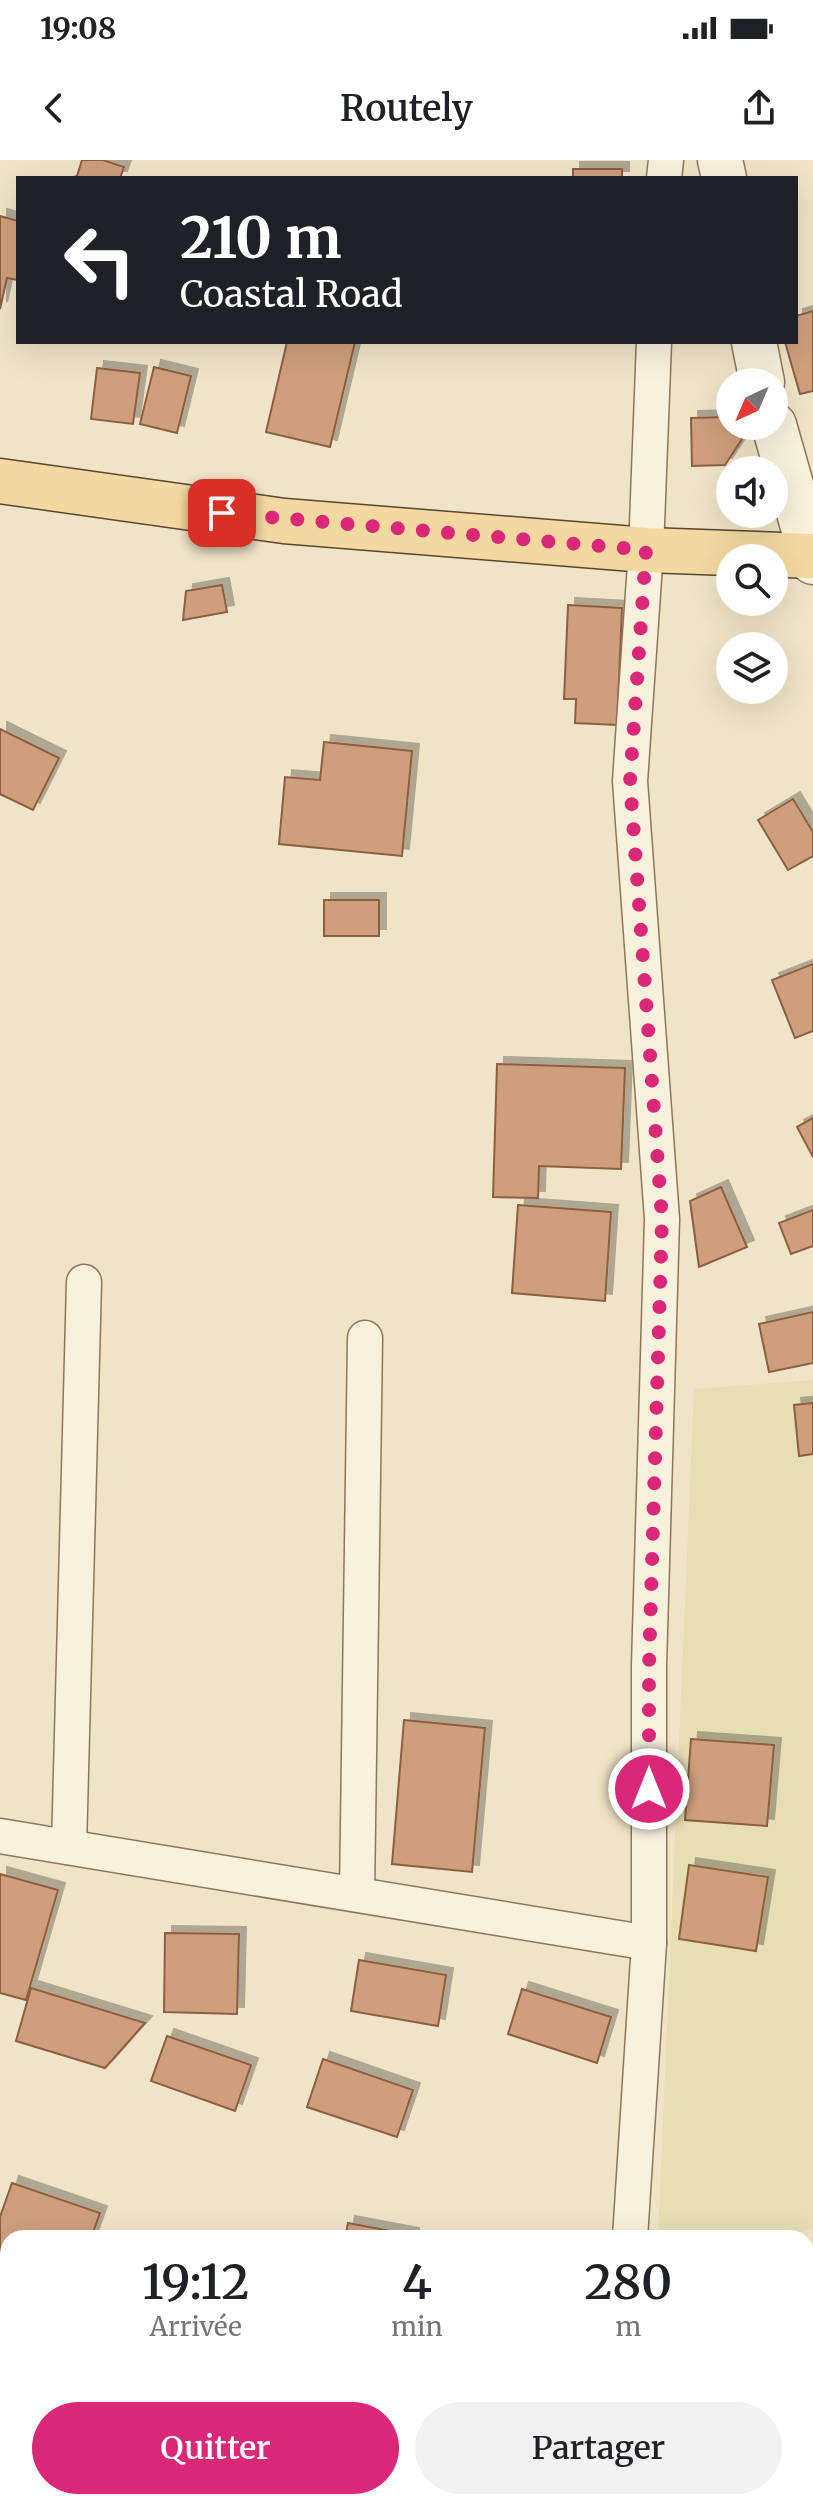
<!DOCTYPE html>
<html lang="fr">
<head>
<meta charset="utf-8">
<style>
  body { margin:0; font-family:Merriweather,serif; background:#f2f2f2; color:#202124; height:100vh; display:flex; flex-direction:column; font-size:30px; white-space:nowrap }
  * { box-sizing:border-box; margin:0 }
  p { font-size:26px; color:#757577 }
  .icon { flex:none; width:44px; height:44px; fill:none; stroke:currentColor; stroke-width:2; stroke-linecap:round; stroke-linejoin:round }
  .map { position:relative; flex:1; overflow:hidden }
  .drawer { position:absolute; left:0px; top:2070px; width:814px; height:280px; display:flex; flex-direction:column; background:#fff; border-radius:24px 24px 0 0; box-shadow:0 8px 32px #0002 }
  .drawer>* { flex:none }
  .top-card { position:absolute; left:16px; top:16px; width:782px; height:168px; border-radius:0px; box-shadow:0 8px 32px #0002; background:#202124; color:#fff; overflow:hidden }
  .needle { width:52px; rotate:224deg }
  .fabs { position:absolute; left:716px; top:208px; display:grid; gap:16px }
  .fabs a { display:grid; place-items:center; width:72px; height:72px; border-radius:50%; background:#fff; box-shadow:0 8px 32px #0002; font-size:40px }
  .pin { position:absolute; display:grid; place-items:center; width:68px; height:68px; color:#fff; margin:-34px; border-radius:16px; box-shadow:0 4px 12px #0006 }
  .me { position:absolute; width:88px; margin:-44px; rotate:0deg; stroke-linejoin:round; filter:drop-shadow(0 0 6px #0008) }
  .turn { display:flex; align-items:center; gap:28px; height:168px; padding:0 32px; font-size:36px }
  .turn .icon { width:104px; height:104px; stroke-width:2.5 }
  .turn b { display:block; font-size:56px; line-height:68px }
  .eta { display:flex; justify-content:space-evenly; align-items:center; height:136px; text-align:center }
  .eta b { font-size:48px; font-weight:600; line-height:56px }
  .action { display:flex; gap:16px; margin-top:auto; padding:16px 32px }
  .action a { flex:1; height:92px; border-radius:48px; background:#db2777; color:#fff; font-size:32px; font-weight:600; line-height:92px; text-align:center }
  .action a+a { background:#f2f2f2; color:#202124 }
  .status { display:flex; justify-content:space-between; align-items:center; height:56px; padding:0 40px; background:#fff; direction:ltr }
  .status svg { height:22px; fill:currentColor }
  header { display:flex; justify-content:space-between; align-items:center; height:104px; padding:0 32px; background:#fff; font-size:36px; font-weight:600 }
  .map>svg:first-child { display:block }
</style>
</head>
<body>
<div class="status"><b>19:08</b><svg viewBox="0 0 49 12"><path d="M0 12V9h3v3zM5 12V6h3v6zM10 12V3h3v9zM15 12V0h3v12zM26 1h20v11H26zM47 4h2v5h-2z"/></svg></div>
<header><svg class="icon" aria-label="back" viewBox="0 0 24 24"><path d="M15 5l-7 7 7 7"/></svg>Routely<svg class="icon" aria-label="share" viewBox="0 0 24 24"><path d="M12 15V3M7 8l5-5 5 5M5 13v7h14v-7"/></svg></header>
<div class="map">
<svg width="813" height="2350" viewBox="0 0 813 2350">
  <defs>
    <filter id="shadow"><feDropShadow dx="7" dy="-7" stdDeviation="0" flood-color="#0004"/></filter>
  </defs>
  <rect width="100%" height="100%" fill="#f0e4c8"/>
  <polygon fill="#e6deb5" points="813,1220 813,2068 788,2078 658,2078 694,1229"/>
  <g fill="#cf9f7d" stroke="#8d5f41" stroke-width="2" filter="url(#shadow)">
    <polygon points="82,0 103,0 124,7 120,18 71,18 77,16"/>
    <rect x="573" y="9" width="49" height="9"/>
    <polygon points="0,56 18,61 18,120 7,118 0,149"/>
    <polygon points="813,151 813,231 800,234 785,182 796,182 796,156"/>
    <polygon points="287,182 355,182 330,287 266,272"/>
    <polygon points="154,207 191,216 177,273 140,264"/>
    <polygon points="97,208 140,213 133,264 91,259"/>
    <polygon points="728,257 730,266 748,270 725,305 692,306 691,258"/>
    <polygon points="222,425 227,452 183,460 186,431"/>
    <polygon points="568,445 622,448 617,565 575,563 576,539 564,539"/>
    <polygon points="0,569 59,598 33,650 0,634"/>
    <polygon points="324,582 412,591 402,696 279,684 285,617 320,620"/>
    <polygon points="793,639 813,672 813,696 788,710 758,660"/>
    <rect x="324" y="740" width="55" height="36"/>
    <polygon points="813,804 813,871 795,878 772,820"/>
    <polygon points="497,904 625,908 621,1009 539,1006 538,1038 493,1037"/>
    <polygon points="813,958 813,997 797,967"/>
    <polygon points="721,1027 747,1087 699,1107 690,1041"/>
    <polygon points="518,1045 611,1052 605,1141 512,1133"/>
    <polygon points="813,1050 813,1086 791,1094 779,1063"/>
    <polygon points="813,1152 813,1203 769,1212 759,1164"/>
    <polygon points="813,1243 813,1294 799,1296 794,1245"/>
    <polygon points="404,1560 485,1568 472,1712 392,1704"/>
    <polygon points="691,1579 774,1585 767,1666 685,1660"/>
    <polygon points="689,1705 768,1717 756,1791 679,1779"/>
    <polygon points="0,1714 58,1730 26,1840 0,1833"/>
    <polygon points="165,1773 239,1774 237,1854 164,1852"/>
    <polygon points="359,1800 446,1815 438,1866 351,1851"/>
    <polygon points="31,1828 145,1863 105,1908 16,1881"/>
    <polygon points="522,1829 611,1857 597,1903 508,1874"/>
    <polygon points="167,1876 251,1905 235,1951 151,1921"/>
    <polygon points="323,1899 413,1930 397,1977 307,1947"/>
    <polygon points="12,2023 100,2053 91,2078 8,2078 8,2100 0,2097 0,2057"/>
    <polygon points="348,2063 412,2075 412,2078 345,2078"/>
    <polygon points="0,2327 8,2330 8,2342 34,2342 52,2350 0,2350"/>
  </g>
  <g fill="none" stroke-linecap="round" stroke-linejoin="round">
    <defs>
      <g id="minor">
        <polyline points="664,18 666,0"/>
        <polyline points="0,1676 649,1783"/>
        <polyline points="69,1687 84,1122"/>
        <polyline points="357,1734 365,1178"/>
        <polyline points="630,2078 649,1783 649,1506 662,1059 630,621 646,390 654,182"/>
        <polyline points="0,2143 8,2147"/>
        <polyline points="545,2342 570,2350"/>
        <polyline points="613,2350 613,2342"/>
      </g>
      <g id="tertiary">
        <polyline points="720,0 724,18"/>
        <polyline points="754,182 762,222"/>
        <polyline points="774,265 813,402"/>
      </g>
      <polyline id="primary" points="0,321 284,361 646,390 813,396"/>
    </defs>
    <use href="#minor" stroke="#8d765c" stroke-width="37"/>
    <use href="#tertiary" stroke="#8d765c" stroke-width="47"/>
    <use href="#primary" stroke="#5b4430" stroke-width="47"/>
    <use href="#minor" stroke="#faf1dc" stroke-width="34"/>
    <use href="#tertiary" stroke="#faf1dc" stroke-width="44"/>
    <use href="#primary" stroke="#f3d9a0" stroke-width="44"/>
  </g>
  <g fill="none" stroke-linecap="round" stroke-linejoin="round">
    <polyline stroke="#db2777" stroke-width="14" stroke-dasharray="0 25.2" points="222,353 646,390 630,621 662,1059 649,1506 649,1629"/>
  </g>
</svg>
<div class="fabs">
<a><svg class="needle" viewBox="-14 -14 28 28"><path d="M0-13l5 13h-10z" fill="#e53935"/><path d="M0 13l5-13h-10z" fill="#757577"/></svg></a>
<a><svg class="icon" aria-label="sound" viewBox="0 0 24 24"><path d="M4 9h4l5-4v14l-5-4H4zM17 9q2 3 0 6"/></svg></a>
<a><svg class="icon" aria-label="search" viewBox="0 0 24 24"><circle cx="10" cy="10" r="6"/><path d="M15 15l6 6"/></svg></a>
<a><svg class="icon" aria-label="layers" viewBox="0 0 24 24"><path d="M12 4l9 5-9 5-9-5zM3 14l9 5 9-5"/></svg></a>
</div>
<div class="pin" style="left:222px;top:353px;background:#d93025"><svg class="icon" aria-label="arrive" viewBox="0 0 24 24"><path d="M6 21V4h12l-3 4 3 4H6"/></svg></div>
<svg class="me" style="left:649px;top:1629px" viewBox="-20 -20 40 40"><circle r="17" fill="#db2777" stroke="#fff" stroke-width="3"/><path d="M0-11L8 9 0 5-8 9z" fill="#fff"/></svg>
<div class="top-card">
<div class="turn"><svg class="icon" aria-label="left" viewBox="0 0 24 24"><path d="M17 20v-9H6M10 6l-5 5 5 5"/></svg><div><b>210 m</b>Coastal Road</div></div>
</div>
<section class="drawer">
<div class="eta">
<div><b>19:12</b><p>Arrivée</p></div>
<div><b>4</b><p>min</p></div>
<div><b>280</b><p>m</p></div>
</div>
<div class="action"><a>Quitter</a><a>Partager</a></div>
</section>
</div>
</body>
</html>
